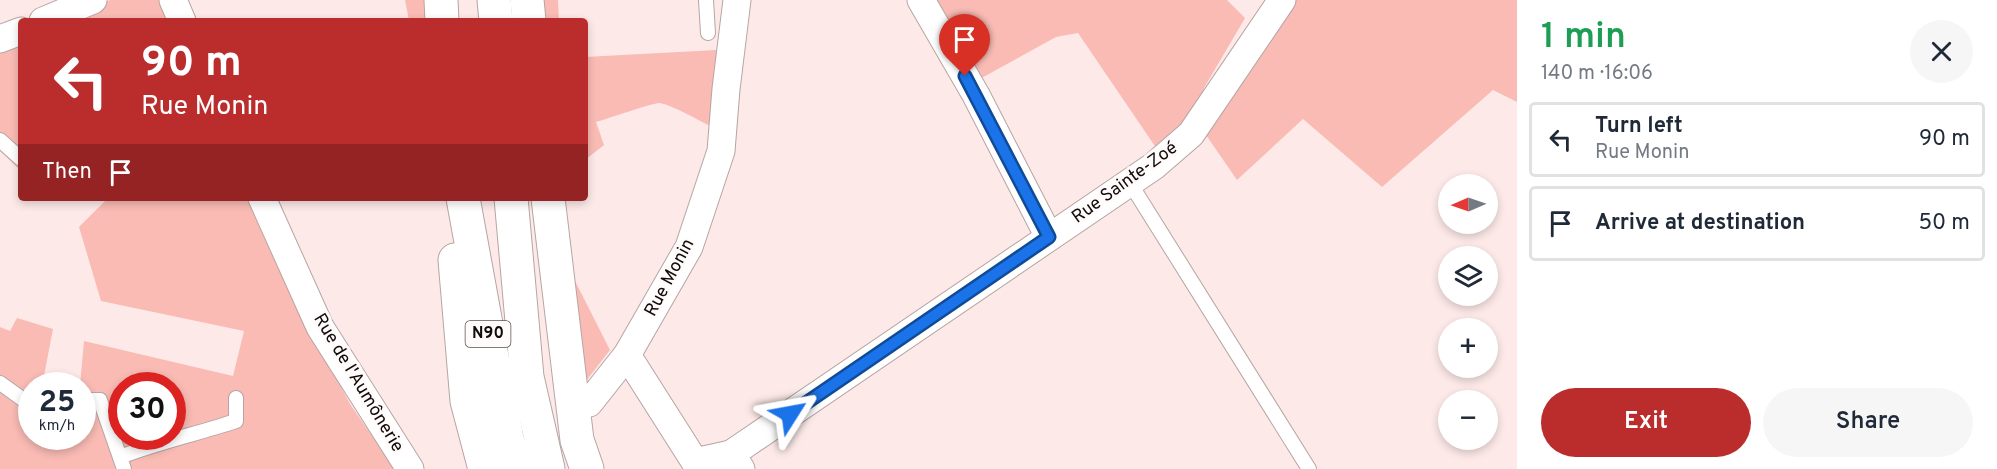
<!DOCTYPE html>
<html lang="en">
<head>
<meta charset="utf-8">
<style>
  body { margin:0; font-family:Overpass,sans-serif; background:#f6f6f7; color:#1f2937; height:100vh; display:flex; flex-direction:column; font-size:22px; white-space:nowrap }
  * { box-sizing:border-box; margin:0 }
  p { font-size:20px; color:#747a83 }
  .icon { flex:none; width:33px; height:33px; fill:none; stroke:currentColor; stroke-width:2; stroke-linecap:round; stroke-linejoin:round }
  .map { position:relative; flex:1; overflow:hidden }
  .panel { display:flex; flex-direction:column; background:#fff; width:480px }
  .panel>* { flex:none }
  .hud { position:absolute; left:18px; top:18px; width:570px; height:183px; border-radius:6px; box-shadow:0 3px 9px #0003; background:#bb2c2d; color:#fff; overflow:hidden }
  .needle { width:39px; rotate:268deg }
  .fabs { position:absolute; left:1438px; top:174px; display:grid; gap:12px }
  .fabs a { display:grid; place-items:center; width:60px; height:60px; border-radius:50%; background:#fff; box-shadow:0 3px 9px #0003; font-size:30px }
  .speed { position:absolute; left:18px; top:372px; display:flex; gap:12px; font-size:30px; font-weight:700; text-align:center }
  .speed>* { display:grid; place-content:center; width:78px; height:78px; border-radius:50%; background:#fff; box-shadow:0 3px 9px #0003; line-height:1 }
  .speed small { font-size:15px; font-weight:400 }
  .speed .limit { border:9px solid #d22; background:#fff; color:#111 }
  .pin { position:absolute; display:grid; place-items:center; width:51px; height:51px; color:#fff; margin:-62px -26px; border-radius:50% 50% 50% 0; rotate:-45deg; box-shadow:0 0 6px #0007 }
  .pin .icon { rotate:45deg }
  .me { position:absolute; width:66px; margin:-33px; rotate:56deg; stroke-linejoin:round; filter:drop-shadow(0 0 4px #0008) }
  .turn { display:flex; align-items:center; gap:21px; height:126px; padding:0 24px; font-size:27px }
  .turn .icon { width:78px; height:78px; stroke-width:2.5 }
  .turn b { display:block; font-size:42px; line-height:51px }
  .then { display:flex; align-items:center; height:57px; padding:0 24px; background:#0003; gap:12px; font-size:22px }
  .round { display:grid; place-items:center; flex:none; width:63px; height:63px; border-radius:32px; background:#f6f6f7 }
  .summary { display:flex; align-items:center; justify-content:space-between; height:102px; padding:0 24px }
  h1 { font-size:36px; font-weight:600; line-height:45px; color:#1e9e55 }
  .button { display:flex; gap:12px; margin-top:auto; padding:12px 24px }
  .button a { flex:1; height:69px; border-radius:36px; background:#bb2c2d; color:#fff; font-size:24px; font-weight:600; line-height:69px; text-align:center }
  .button a+a { background:#f6f6f7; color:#1f2937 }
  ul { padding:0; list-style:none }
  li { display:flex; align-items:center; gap:18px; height:75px; margin:0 12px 9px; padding:0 12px; border:3px solid #e0e1e3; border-radius:6px }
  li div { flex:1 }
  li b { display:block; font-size:22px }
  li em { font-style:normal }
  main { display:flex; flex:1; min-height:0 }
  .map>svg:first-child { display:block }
</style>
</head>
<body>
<main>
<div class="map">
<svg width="1517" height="469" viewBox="0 0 1517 469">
  <rect width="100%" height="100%" fill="#fdeae8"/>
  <g fill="#f9bbb4" fill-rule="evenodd">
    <polygon points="110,0 159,0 169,21 59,21"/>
    <polygon points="405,0 429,0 430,21 409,21"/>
    <polygon points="536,0 558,0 559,21 538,21"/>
    <polygon points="923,0 1227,0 1245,18 1204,88 1194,129 1163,158 1078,33 1056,37 976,81"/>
    <polygon points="1283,0 1517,0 1517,102 1493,90 1382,187 1303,119 1237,180 1206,135"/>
    <polygon points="21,37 21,171 0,151 0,46"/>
    <path d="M716,50L726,89L712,127C698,120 674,106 660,103C655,102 607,119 596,122L604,145L585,160V57Z"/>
    <path d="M108,198H248L287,284L350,404L395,469H0V327L10,331L17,318L53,329L43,381L60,385L32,386V436H82V386L80,385L84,341L233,376L244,331L101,301L79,227ZM122,386H172V436H122Z"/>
    <polygon points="573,277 610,350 582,386"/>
  </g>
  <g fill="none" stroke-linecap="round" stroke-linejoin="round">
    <defs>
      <g id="service">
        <polyline points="706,0 708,33"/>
        <polyline points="0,140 21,159"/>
        <polyline points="1130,183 1309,469"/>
        <polyline points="0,383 32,406"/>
        <polyline points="82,400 100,400 124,469"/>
        <path d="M120,457C158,442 197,434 236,421V398"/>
      </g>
      <g id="minor">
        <polyline points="173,0 182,21"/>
        <polyline points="921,0 976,95 1049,237"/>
        <polyline points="43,21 93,0"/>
        <polyline points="0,39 21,31"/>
        <polyline points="262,198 320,327 410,469"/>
        <polyline points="589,403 627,355"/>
        <polyline points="731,454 695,462 627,355 689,247 721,151 726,89 737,0"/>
        <polyline points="741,469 731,454 1154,166 1191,134 1282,0"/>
      </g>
      <g id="trunk">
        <polyline points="441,0 442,21"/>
        <polyline points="494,0 496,21"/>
        <polyline points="527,0 529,21"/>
        <polyline points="463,198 507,439 517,469"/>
        <polyline points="511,198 527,377 548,469"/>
        <polyline points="548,198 577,440 587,469"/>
        <polyline points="455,260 467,401 485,469"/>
      </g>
    </defs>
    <use href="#service" stroke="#b6a5a3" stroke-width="16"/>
    <use href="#minor" stroke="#b6a5a3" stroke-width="29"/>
    <use href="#trunk" stroke="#b6a5a3" stroke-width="35"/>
    <use href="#service" stroke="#fff" stroke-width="14"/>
    <use href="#minor" stroke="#fff" stroke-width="27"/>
    <use href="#trunk" stroke="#fff" stroke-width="33"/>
  </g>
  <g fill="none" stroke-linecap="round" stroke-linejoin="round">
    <defs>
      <polyline id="route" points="790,414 1049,237 965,76"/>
    </defs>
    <use href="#route" stroke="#114b97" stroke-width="15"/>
    <use href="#route" stroke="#1a73e8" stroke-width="10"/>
  </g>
  <g text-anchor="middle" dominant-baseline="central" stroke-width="6" stroke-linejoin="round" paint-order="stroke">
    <rect fill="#fffbfb" stroke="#585352" stroke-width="1.5" x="465.5" y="321" width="45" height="26" rx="4.5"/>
    <g font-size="16" font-weight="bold" fill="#110b0a">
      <text x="488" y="334">N90</text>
    </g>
    <g font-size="18" fill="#110b0a" stroke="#fffbfb">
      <text transform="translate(1125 183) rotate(-36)">Rue Sainte-Zoé</text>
      <text transform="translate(670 278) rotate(-62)">Rue Monin</text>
      <text transform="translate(358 383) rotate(59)">Rue de l'Aumônerie</text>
    </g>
  </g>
</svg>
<div class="fabs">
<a><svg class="needle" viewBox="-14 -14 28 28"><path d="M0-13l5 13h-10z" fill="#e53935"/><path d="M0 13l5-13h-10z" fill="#747a83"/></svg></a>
<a><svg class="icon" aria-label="layers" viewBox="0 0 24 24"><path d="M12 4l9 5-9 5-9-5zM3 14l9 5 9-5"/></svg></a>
<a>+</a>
<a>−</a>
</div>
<div class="speed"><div>25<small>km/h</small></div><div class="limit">30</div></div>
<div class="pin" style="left:965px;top:76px;background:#d93025"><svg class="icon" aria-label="arrive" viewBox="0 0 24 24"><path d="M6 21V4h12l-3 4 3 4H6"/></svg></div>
<svg class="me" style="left:790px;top:414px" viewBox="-20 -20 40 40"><path d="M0-17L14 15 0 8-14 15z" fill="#1a73e8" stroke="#fff" stroke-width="4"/></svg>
<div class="hud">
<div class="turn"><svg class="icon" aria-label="left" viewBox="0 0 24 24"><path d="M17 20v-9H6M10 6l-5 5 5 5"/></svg><div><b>90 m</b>Rue Monin</div></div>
<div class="then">Then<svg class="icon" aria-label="arrive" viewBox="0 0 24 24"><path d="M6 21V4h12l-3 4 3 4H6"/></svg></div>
</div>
</div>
<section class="panel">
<div class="summary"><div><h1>1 min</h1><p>140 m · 16:06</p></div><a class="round"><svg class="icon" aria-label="close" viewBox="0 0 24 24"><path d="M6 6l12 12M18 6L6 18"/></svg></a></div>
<ul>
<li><svg class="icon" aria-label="left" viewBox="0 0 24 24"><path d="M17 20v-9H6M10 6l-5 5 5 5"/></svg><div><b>Turn left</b><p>Rue Monin</p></div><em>90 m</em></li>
<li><svg class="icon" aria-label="arrive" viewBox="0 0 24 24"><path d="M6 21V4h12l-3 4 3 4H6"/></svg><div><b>Arrive at destination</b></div><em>50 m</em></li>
</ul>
<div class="button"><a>Exit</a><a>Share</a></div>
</section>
</main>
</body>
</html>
